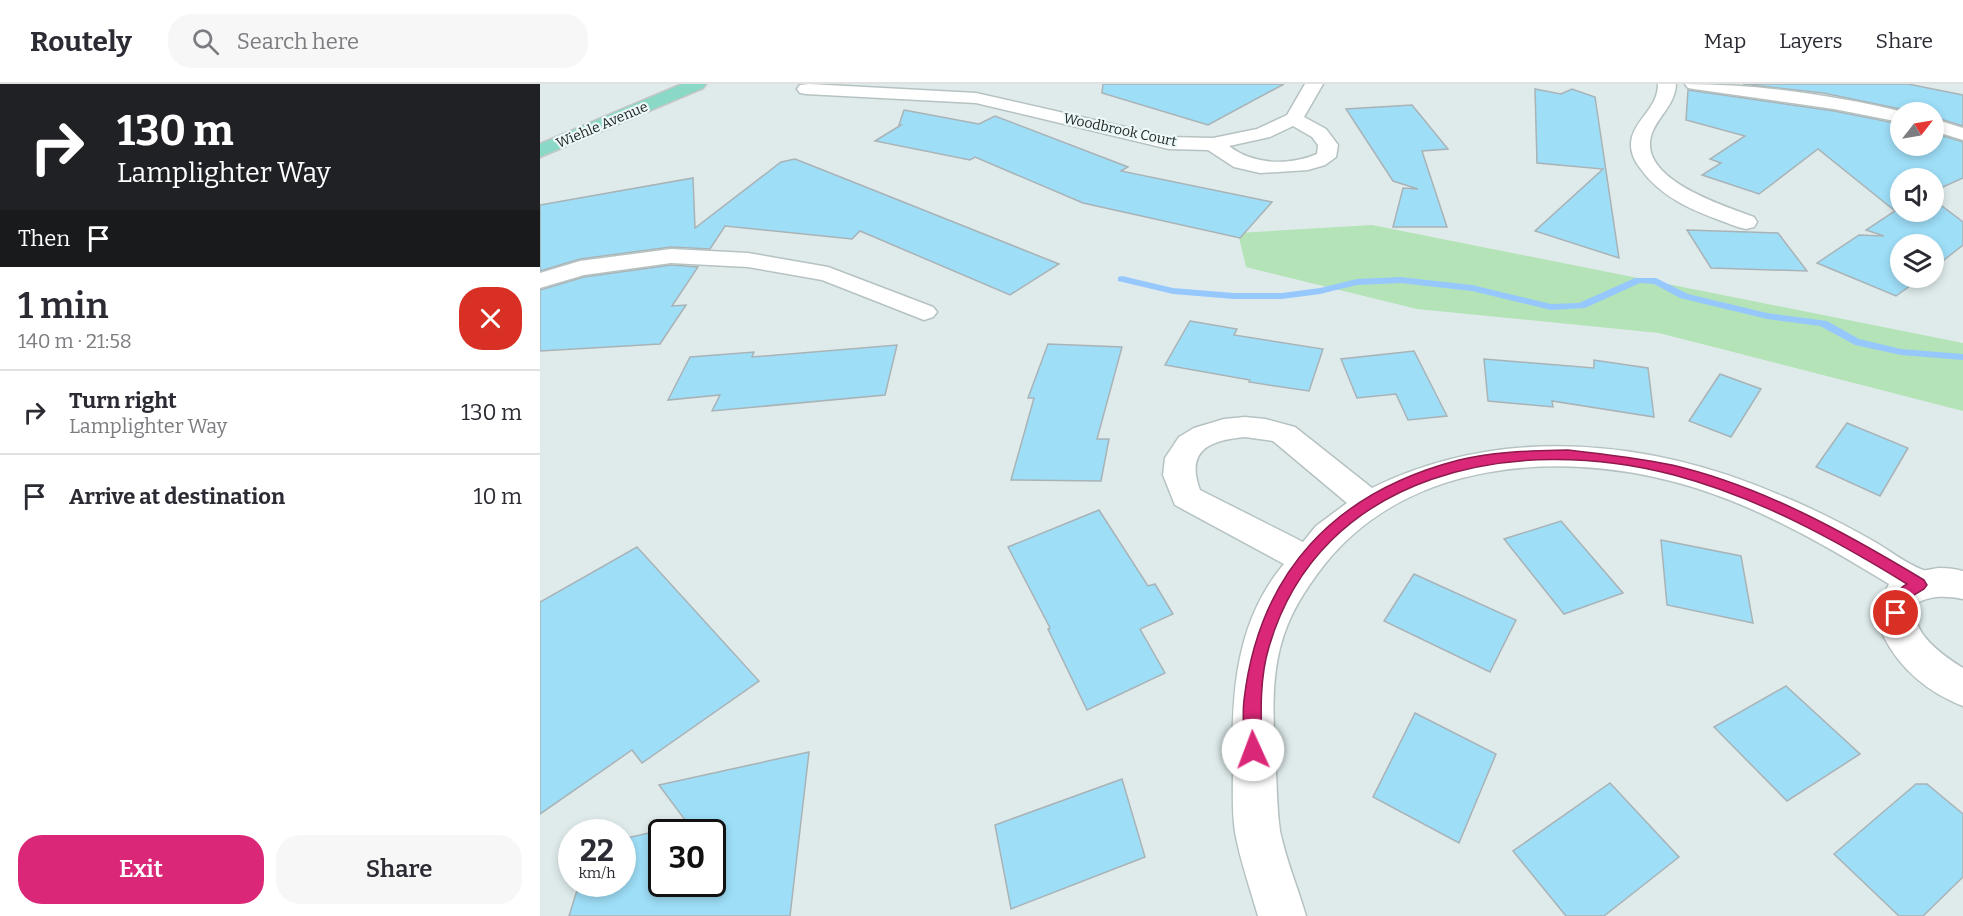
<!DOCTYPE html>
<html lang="en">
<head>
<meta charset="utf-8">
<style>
  body { margin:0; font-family:Bitter,serif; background:#f7f7f7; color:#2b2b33; height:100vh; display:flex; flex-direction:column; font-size:22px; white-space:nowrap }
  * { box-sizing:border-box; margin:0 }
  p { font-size:20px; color:#7c7c81 }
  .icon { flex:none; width:33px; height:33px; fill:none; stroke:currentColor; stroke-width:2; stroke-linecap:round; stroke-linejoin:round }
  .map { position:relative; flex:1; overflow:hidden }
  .drawer { display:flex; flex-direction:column; background:#fff; width:540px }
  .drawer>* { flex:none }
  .top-card { background:#202124; color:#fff; overflow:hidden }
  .needle { width:39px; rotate:59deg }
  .buttons { position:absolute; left:1350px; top:18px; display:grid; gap:12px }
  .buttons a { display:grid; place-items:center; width:54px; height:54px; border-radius:50%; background:#fff; box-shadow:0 3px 9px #0003; font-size:30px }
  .speed { position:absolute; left:18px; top:735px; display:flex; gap:12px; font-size:30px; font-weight:700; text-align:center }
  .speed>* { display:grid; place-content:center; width:78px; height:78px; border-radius:50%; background:#fff; box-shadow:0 3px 9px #0003; line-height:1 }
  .speed small { font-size:15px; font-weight:400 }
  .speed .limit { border:3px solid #111; border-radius:9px; background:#fff; color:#111 }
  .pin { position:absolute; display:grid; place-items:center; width:51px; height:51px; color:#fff; margin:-26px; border:3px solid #fff; border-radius:50%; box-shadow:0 2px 6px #0007 }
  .me { position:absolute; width:66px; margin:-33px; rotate:358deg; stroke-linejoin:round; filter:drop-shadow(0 0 4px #0008) }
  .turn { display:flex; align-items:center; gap:21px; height:126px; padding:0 18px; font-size:27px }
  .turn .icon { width:78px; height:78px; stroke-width:2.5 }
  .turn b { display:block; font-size:42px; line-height:51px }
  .then { display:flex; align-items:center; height:57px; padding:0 18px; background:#0003; gap:12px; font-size:22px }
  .round { display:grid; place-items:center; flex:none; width:63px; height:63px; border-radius:24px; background:#f7f7f7 }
  .headline { display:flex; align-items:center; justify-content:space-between; height:102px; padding:0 18px }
  h1 { font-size:36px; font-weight:600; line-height:45px }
  .action { display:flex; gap:12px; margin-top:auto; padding:12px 18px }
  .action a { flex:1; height:69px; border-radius:24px; background:#db2777; color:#fff; font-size:24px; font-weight:600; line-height:69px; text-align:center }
  .action a+a { background:#f7f7f7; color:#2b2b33 }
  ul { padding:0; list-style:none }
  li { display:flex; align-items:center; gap:18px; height:84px; padding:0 18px; border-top:2px solid #e1e1e2 }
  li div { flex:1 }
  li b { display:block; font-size:22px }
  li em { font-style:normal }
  header { display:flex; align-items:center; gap:36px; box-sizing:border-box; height:84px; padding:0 30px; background:#fff; border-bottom:2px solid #e1e1e2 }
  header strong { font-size:28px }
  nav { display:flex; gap:33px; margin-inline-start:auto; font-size:21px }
  .search { width:420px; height:54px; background:#f7f7f7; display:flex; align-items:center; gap:15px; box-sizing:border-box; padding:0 21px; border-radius:24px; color:#7c7c81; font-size:22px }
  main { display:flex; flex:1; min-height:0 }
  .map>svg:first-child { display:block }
</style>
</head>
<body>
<header>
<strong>Routely</strong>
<div class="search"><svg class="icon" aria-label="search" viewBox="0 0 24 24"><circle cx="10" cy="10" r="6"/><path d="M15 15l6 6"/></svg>Search here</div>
<nav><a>Map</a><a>Layers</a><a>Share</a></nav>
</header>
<main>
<section class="drawer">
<div class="top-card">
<div class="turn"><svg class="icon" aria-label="right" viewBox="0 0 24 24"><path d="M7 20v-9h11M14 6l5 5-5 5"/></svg><div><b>130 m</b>Lamplighter Way</div></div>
<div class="then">Then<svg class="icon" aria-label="arrive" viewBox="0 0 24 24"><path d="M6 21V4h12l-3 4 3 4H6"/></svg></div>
</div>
<div class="headline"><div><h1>1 min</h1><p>140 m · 21:58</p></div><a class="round" style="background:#d93025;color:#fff"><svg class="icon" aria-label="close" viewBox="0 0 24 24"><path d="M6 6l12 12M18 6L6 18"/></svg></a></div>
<ul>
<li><svg class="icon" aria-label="right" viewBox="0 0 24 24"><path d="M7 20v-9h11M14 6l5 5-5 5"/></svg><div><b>Turn right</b><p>Lamplighter Way</p></div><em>130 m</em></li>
<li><svg class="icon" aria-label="arrive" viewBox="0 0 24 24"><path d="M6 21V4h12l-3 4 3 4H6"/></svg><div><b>Arrive at destination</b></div><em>10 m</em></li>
</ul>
<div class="action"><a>Exit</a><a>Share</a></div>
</section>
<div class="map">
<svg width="1423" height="832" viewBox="0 0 1423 832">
  <rect width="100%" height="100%" fill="#dfebeb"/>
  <polygon fill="#b3e3b6" points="832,141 1423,259 1423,327 1119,249 877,225 706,183 698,149"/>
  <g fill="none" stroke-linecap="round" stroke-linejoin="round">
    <polygon fill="#97c8fd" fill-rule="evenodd" points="582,192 633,204 694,209 742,209 780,204 817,195 860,193 932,201 1011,220 1039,219 1095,194 1116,194 1148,210 1227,229 1287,237 1319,255 1361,265 1423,270 1423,276 1361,271 1315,261 1280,242 1227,235 1140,214 1114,200 1100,199 1045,224 1011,226 932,207 860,199 817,201 780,210 742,215 694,215 633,210 578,197 578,193"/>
  </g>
  <g fill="#9edef7" stroke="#a9b3b7" stroke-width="1.5" fill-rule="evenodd">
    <polygon points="563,0 744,0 668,41 562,9"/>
    <polygon points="1203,0 1368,0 1423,11 1423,42 1394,33 1394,28 1366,28 1365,26 1283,9"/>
    <polygon points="995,5 1021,10 1032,5 1055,13 1079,174 995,147 1063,85 997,79"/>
    <polygon points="1148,6 1294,27 1360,40 1360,62 1394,62 1394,49 1423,58 1423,94 1394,107 1394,94 1360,94 1360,128 1394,128 1394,116 1423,138 1423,161 1394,184 1394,160 1360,160 1360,194 1381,194 1356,212 1277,179 1319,151 1344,152 1326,146 1355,127 1278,65 1219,110 1162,91 1181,79 1170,75 1205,52 1146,36"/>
    <polygon points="872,21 908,65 882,67 907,143 853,143 863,104 878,105 853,97 806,25"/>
    <polygon points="364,26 439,40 455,32 588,83 581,87 732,118 700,154 543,119 435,73 430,76 335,57 361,41 359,41"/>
    <polygon points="255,75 293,90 519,180 470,211 320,147 312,155 185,142 170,165 131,163 40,175 0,187 0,121 153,94 155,144 241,78"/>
    <polygon points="1147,146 1238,149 1267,187 1171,184"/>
    <polygon points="131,181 158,183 132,222 146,221 120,260 0,267 0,206 44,193"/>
    <polygon points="650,237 697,245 694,251 783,265 769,307 709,298 710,296 625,281"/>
    <polygon points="508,260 582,263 557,355 569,355 561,397 471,396 494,314 488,314"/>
    <polygon points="357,261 345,311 172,327 180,311 128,316 150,273 214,268 212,273"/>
    <polygon points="874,267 907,332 868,336 856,310 817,314 801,275"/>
    <polygon points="944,275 1054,284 1054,276 1108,284 1114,333 1012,317 1013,323 948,317"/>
    <polygon points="1180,290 1221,305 1191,353 1149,337"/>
    <polygon points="1307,339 1368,364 1340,412 1276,383"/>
    <polygon points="559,426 608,502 615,500 633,530 600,545 625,589 547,626 508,545 510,544 468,463"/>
    <polygon points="1021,437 1083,509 1024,530 964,455"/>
    <polygon points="1121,456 1201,472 1213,539 1127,521"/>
    <polygon points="97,463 219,597 102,679 92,666 0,730 0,518"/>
    <polygon points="874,490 976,536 950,588 844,537"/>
    <polygon points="1246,602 1320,670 1247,717 1174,643"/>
    <polygon points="875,629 956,670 919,759 833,713"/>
    <path d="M269,668L250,832H29L39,800H82V755L148,740L119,701ZM122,748H172V800H122Z"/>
    <polygon points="582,695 605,773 471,825 455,741"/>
    <polygon points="1070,699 1139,773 1064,832 1026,832 973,767"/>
    <polygon points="1376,700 1387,700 1423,730 1423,793 1383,832 1359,832 1294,770"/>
  </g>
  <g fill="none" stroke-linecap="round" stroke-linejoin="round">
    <defs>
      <g id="minor">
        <path d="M269,0L436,9L629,53L673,54L717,45L747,31L765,0H783L764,33L786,45L798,61L796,73L785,81L768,86L720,89L694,83L668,66L629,65L436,19L266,10L260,9L257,5L260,1ZM753,42L772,53L778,61L777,70C749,82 713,81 689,62L730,53Z"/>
        <path d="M1118,0H1136C1135,21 1119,31 1112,49C1095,95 1185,122 1214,133L1217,138L1214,143L1206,145L1198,143C1161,129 1124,118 1100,84C1093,75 1089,64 1092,53C1098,33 1118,23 1118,0Z"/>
        <path d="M1145,0C1218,0 1293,11 1364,28H1360V38L1294,25L1154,5L1148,4Z"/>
        <polygon points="1394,35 1423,44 1423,56 1394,47"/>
        <polygon points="131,165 208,169 288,183 393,223 397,228 393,233 384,236 282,196 208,183 131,179 44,191 0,204 0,189 40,177"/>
        <path d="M705,333L725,335L755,343L832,404C962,340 1112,355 1242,412C1274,425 1305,441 1335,458C1350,467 1367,480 1383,486C1388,487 1395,484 1400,484C1408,484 1416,485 1423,487V515C1407,512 1392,511 1377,519C1367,547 1402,571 1423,584V622C1389,609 1360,585 1344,553C1340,545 1336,535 1338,526C1340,517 1345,508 1349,500C1282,459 1211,418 1135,398C1014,366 866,378 784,481C764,507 748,532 740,564C730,604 734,646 736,687C737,707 737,727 740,747C746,776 758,804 766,832H718C710,804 700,776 695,748C692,728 693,708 693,688C691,615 694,539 744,480L635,421L623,391L625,374L639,353L654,344L684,335ZM705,353L733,357L807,419L776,442L763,458L660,406C645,366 670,356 705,353Z"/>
      </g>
      <polygon id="major" points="142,0 166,0 163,4 0,73 0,60"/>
    </defs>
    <use href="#minor" stroke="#b6c2c2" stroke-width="3"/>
    <use href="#major" stroke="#c5c6c6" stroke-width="3"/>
    <use href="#minor" fill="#fff" fill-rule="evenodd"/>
    <use href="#major" fill="#89d9c6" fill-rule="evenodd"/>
  </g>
  <path fill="#db2777" stroke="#8e194d" stroke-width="1.5" d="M1028,366C1063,370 1097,374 1132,381C1222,402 1306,449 1384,496L1387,501L1384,505L1369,514L1361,534L1356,536L1351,534L1348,529C1353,516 1354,507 1367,500C1294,455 1217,413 1134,391C977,349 780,387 729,563C719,596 721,632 722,666L720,672L713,674L707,672L705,666C704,650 702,632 704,616C719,488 795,408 919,376C955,367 991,367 1028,366Z"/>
  <g text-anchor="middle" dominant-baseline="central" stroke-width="4.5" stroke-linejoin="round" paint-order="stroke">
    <g font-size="14" fill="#212525" stroke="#ecf8f8">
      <text transform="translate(62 41) rotate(-23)">Wiehle Avenue</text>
      <text transform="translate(580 46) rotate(12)">Woodbrook Court</text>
    </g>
  </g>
</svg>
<div class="buttons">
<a><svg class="needle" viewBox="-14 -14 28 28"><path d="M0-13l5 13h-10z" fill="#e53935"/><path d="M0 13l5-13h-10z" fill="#7c7c81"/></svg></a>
<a><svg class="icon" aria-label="sound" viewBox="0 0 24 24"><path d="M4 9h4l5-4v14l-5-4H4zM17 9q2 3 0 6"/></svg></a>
<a><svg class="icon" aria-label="layers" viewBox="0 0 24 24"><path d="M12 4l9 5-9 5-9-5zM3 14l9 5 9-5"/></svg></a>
</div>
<div class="speed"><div>22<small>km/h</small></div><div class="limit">30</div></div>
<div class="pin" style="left:1356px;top:529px;background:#d93025"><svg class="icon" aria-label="arrive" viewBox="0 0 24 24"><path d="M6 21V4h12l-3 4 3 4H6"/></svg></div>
<svg class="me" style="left:713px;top:666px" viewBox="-20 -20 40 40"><circle r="19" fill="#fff"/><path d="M0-13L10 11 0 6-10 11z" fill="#db2777"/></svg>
</div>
</main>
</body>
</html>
